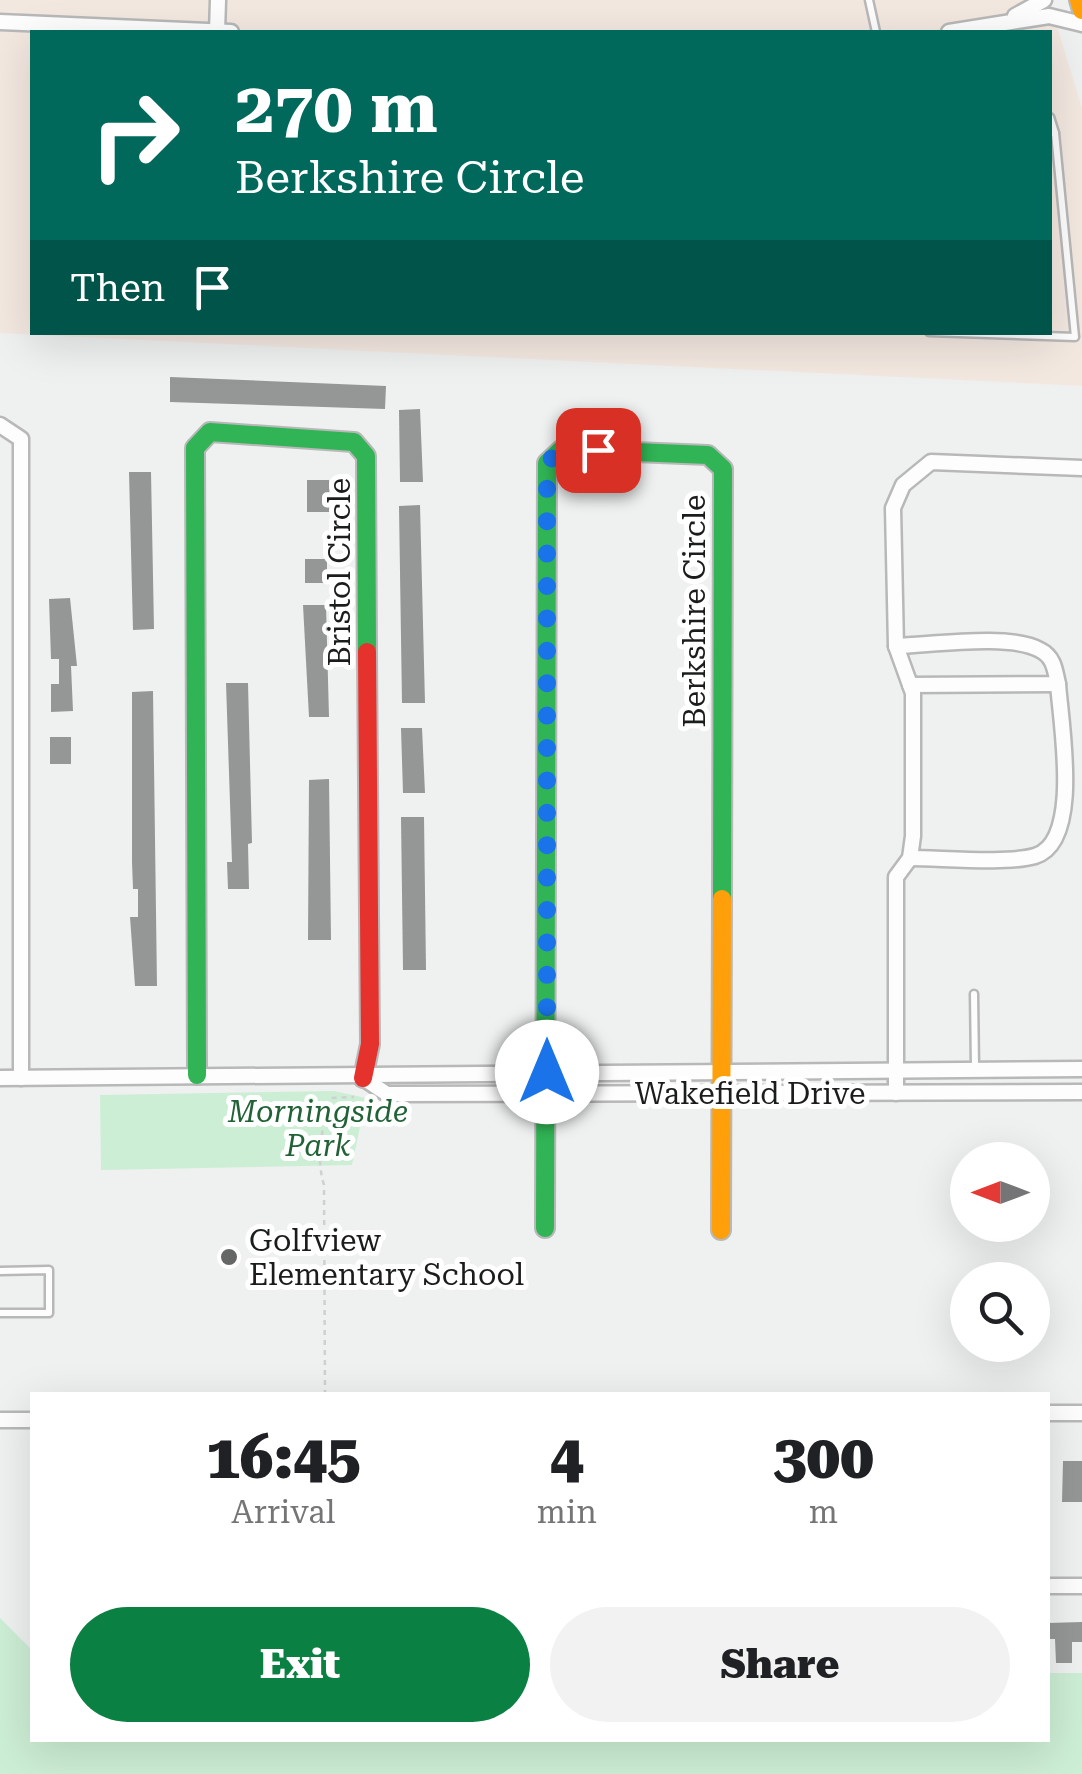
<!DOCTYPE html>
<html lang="en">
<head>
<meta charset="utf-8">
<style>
  body { margin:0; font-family:"Roboto Serif",serif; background:#f2f2f2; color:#202124; height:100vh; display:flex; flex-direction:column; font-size:38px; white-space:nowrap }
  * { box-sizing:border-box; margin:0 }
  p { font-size:32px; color:#757577 }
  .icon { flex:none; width:55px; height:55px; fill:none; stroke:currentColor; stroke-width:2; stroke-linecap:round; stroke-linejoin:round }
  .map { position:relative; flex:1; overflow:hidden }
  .details { position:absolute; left:30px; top:1392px; width:1020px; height:350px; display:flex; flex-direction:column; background:#fff; border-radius:0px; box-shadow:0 10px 40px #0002 }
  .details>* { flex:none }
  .top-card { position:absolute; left:30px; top:30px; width:1022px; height:305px; border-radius:0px; box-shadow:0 10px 40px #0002; background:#00695c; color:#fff; overflow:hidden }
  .needle { width:65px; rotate:270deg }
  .controls { position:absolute; left:950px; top:1142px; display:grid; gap:20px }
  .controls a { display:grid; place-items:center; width:100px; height:100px; border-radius:50%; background:#fff; box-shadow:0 10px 40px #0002; font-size:50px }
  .pin { position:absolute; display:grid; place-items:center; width:85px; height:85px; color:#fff; margin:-42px; border-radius:20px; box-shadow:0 5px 15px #0006 }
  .me { position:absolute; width:110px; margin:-55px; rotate:0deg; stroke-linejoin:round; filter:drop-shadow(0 0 8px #0008) }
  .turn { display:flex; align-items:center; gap:35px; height:210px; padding:0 40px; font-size:45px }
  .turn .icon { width:130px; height:130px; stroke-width:2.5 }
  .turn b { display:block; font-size:70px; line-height:85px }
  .then { display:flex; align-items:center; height:95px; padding:0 40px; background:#0003; gap:20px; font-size:38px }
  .eta { display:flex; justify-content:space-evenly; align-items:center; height:170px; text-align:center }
  .eta b { font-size:60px; font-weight:800; line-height:70px }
  .action { display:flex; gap:20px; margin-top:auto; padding:20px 40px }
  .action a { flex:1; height:115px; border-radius:60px; background:#0b8043; color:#fff; font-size:40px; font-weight:800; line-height:115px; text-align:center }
  .action a+a { background:#f2f2f2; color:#202124 }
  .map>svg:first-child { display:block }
</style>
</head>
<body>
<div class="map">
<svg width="1082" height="1774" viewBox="0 0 1082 1774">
  <rect width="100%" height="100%" fill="#eff0f0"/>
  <path fill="#f3e8e0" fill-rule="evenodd" d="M0,0H1049L1082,108V386L0,333ZM32,32H1050V332H32Z"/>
  <g fill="#cceed4">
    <polygon points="334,1091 366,1098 352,1165 101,1170 100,1095"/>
    <polygon points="0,1618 32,1650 32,1740 1048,1740 1048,1673 1082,1673 1082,1774 0,1774"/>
  </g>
  <g fill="#959696">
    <polygon points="170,377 386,386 385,409 170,402"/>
    <polygon points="420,409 423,482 400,482 399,410"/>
    <polygon points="129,472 151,472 154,629 133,630"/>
    <polygon points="307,480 329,480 330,512 307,512"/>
    <polygon points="420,505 425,703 402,703 399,506"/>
    <rect x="305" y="559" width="22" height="24"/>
    <polygon points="70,598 77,666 71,666 73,711 51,712 51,684 59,684 59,659 51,659 49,599"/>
    <polygon points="303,605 326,605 329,717 309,717"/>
    <polygon points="226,683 248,683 252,843 248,844 249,889 228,889 227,862 232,862"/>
    <polygon points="153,691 157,986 135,986 130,917 138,917 138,889 133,889 132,862 132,692"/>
    <polygon points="401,728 422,728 425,793 403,793"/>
    <rect x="50" y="737" width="21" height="27"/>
    <polygon points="329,779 331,940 308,940 309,780"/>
    <polygon points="401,817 424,817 426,970 403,970"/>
    <polygon points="1063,1461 1082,1461 1082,1502 1062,1502"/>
    <polygon points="1082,1622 1082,1642 1072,1642 1072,1663 1056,1663 1055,1639 1048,1639 1048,1623"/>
  </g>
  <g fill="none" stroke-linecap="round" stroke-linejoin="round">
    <defs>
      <g id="lane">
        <polyline points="869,0 876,32"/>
        <polyline points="1050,117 1055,133"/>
        <polyline points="929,332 1075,337 1055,133 1050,133"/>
        <polyline points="974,994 975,1067"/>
        <polyline points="0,1271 49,1270 49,1313 0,1313"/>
      </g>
      <g id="street">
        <polyline points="1015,16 1044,0"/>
        <polyline points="0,22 231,32"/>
        <polyline points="217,32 218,0"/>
        <polyline points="949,32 1049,16 1082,24"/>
        <polyline points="0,425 21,439 21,1078"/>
        <path d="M896,646C932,645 1010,633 1040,650C1054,657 1055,670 1058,684L910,685"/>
        <path d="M910,858C942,858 1007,864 1035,856C1082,842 1061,725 1058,684"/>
        <polyline points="0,1078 1082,1069"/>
        <polyline points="363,1078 387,1094 1082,1092"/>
        <polyline points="896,1093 896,877 910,858 913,836 913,693 896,646 893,508 903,485 931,462 1082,468"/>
        <polyline points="1048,1413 1082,1413"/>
        <polyline points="0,1420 32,1420"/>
        <polyline points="1048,1586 1082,1586"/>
      </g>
      <g id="fast">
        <polyline points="197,1075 195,448 210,432 354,442 366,456 367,652"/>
        <polyline points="545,1228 547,463 562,449 708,455 723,469 722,899"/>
      </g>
      <g id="slow">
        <polyline points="1079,0 1082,10"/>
        <polyline points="721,1230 722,899"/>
      </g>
      <polyline id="jam" points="363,1078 370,1044 367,652"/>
    </defs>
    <use href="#lane" stroke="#b8b8b8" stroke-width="11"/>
    <use href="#street" stroke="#b8b8b8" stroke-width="19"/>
    <use href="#fast" stroke="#b8b8b8" stroke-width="22"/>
    <use href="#slow" stroke="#b8b8b8" stroke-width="22"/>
    <use href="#jam" stroke="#b8b8b8" stroke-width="22"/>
    <path stroke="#d0d0d0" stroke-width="2.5" stroke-dasharray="5 5" stroke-linecap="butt" d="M325,1395L324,1185C315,1155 323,1128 330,1098L354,1097"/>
    <use href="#lane" stroke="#fdfdfd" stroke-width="6"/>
    <use href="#street" stroke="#fdfdfd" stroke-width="14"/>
    <use href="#fast" stroke="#30b455" stroke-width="18"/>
    <use href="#slow" stroke="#ff9f0a" stroke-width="18"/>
    <use href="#jam" stroke="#e5322d" stroke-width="18"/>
  </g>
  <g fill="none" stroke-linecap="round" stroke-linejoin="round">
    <polyline stroke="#1a73e8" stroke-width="18" stroke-dasharray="0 32.4" points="547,1072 547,463 562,449 598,450"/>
  </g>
  <circle fill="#656666" stroke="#fff" stroke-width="4" cx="229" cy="1257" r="10"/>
  <g text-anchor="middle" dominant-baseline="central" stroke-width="10" stroke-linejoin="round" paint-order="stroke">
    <g font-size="30" fill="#1b1c1c" stroke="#fff">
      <text transform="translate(339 572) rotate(-90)">Bristol Circle</text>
      <text transform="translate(694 611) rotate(-90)">Berkshire Circle</text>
      <text x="750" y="1093">Wakefield Drive</text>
    </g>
    <g font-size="30" font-style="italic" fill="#216236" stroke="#fff">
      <text x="318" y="1111">Morningside<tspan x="318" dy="34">Park</tspan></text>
    </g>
    <g font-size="30" fill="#1b1c1c" stroke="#fff" text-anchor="start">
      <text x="249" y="1240">Golfview<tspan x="249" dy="34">Elementary School</tspan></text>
    </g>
  </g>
</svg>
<div class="controls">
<a><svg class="needle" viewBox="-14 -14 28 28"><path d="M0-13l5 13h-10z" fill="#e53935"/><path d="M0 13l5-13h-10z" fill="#757577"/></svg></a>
<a><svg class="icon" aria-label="search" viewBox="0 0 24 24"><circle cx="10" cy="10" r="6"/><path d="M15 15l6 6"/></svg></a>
</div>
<div class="pin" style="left:598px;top:450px;background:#d93025"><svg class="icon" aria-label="arrive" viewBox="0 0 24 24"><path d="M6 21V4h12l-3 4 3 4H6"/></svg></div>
<svg class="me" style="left:547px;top:1072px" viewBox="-20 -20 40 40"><circle r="19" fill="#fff"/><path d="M0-13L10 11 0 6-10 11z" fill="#1a73e8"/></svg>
<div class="top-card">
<div class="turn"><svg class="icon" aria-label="right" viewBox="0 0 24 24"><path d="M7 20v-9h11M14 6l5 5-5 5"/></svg><div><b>270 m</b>Berkshire Circle</div></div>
<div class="then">Then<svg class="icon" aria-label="arrive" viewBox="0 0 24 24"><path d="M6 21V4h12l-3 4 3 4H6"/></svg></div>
</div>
<section class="details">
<div class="eta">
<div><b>16:45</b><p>Arrival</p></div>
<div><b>4</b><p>min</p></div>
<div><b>300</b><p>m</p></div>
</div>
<div class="action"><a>Exit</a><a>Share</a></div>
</section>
</div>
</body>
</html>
